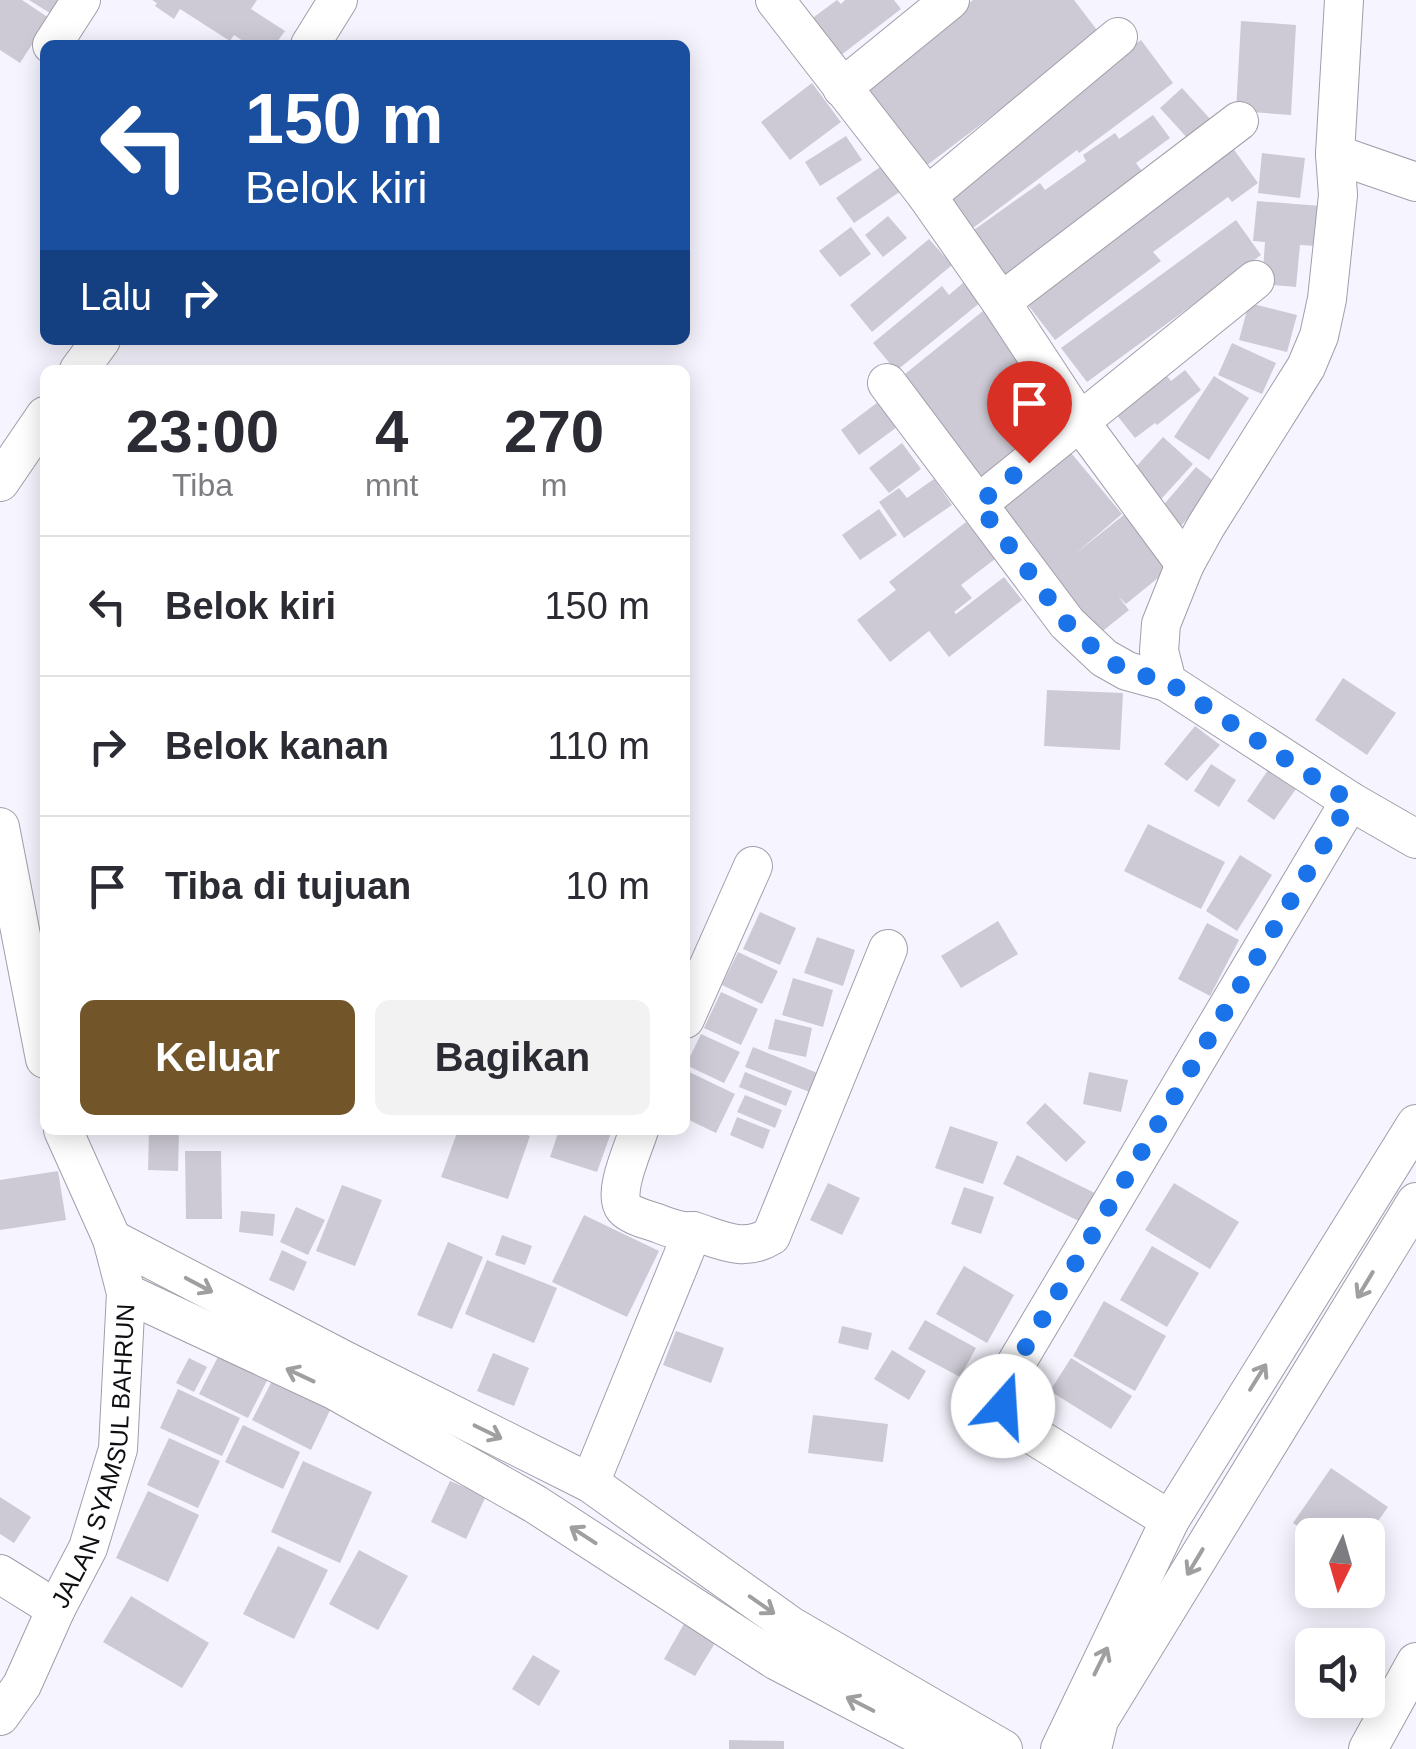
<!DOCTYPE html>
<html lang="id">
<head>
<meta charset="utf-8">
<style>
  body { margin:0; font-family:Helvetica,sans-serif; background:#f2f2f3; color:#2b2b33; height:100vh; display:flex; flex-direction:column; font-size:38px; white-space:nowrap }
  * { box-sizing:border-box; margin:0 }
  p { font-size:32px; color:#7c7c81 }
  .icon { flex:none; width:55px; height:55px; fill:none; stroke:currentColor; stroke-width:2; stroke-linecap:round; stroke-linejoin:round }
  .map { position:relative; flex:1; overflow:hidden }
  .drawer { position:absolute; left:40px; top:365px; width:650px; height:770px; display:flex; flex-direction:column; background:#fff; border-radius:15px; box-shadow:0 5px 25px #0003 }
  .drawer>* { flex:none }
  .guide { position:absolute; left:40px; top:40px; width:650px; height:305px; border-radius:15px; box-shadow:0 5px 25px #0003; background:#1a4fa0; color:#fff; overflow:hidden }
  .needle { width:65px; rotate:185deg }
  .controls { position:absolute; left:1295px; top:1518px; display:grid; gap:20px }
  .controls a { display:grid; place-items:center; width:90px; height:90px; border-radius:15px; background:#fff; box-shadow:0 5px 25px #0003; font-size:50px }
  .pin { position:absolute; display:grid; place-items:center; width:85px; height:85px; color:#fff; margin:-102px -42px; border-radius:50% 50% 50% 0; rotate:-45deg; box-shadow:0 0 10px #0007 }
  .pin .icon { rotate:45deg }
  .me { position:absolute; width:110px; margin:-55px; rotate:19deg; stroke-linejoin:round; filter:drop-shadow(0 0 8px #0008) }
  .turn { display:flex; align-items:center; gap:35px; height:210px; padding:0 40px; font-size:45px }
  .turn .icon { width:130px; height:130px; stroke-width:2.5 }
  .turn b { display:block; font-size:70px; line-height:85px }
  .then { display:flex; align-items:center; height:95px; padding:0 40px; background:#0003; gap:20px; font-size:38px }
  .eta { display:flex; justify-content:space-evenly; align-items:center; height:170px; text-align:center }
  .eta b { font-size:60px; font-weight:800; line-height:70px }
  .action { display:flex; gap:20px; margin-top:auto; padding:20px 40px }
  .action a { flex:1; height:115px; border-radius:15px; background:#725529; color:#fff; font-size:40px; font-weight:800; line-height:115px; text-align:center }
  .action a+a { background:#f2f2f3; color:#2b2b33 }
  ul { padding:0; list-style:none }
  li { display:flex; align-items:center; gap:30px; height:140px; padding:0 40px; border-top:2px solid #e1e1e2 }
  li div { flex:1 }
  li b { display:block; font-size:38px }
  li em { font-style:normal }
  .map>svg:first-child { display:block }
</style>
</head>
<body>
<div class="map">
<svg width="1416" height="1749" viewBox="0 0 1416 1749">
  <rect width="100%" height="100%" fill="#f6f4fe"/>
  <g fill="#cdcad5">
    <polygon points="0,0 22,0 49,18 20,63 0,50"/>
    <polygon points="29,0 73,0 61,20"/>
    <polygon points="152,0 257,0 251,9 285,31 275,45 249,45 234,35 230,41 180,9 174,19 155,6 157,3"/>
    <polygon points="837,0 841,4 845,0 894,0 901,9 832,62 803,25"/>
    <polygon points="973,0 1074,0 1100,34 922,169 858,87"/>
    <polygon points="1241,21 1296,25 1291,115 1236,111"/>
    <polygon points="1141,40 1173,83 1079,153 1077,150 969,231 942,196 1080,93 1076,88"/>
    <polygon points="812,83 841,122 790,160 761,122"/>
    <polygon points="1182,88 1212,121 1190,141 1160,108"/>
    <polygon points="1153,115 1170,138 1136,163 1147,178 1004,278 971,232 1040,183 1045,190 1086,161 1083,155 1115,133 1119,139"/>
    <polygon points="846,136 862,160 820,186 805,162"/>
    <polygon points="1227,140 1258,183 1232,202 1228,197 1153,252 1161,261 1055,340 1028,305 1097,253 1092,246"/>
    <polygon points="1262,153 1305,158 1300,198 1258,193"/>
    <polygon points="883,165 901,191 854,223 836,198"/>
    <polygon points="1257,201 1321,206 1317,246 1300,245 1296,287 1262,284 1265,242 1253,241"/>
    <polygon points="888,216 907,238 883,257 865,235"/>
    <polygon points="1236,220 1261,255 1087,382 1061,348"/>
    <polygon points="851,227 871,254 840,277 819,251"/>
    <polygon points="929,239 952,265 872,332 850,305"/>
    <polygon points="970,277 987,297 896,371 873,343 942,286 949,295"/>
    <polygon points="1249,303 1297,315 1287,352 1239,340"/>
    <polygon points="983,311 1065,411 981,478 900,378"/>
    <polygon points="1232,343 1276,363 1262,394 1218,375"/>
    <polygon points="1161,369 1171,381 1185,370 1201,390 1157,425 1155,423 1135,438 1112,409"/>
    <polygon points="1214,376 1249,398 1209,460 1174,437"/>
    <polygon points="878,402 897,427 859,455 841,430"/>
    <polygon points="1163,437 1193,464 1154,507 1124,480"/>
    <polygon points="1062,442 1122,514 1075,554 1135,506 1180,560 1126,604 1118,596 1129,610 1099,634 987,502"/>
    <polygon points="902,443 921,469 889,493 869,468"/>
    <polygon points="1196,467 1217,484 1181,526 1160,509"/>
    <polygon points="934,479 952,505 904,538 879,502 899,488 907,498"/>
    <polygon points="879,509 897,535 860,560 842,535"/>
    <polygon points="966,522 995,559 961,585 972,598 954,612 956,614 1004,577 1022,600 949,657 929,631 890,662 857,620 896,590 889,582"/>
    <polygon points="1343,678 1396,713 1367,755 1315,720"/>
    <polygon points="1047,690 1123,693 1120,750 1044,746"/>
    <polygon points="1195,726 1220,745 1187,781 1164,764"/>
    <polygon points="1211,764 1236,780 1219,807 1194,791"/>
    <polygon points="1268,770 1296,789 1274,820 1247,801"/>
    <polygon points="1148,824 1225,862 1201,909 1124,871"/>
    <polygon points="1240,855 1272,875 1237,931 1206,911"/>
    <polygon points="760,912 796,928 780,965 743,949"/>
    <polygon points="998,921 1018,954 961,988 941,956"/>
    <polygon points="1207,923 1239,940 1210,996 1178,979"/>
    <polygon points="817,937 855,950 843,986 804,973"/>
    <polygon points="738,952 778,971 762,1004 722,985"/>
    <polygon points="793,978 833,990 823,1027 782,1015"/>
    <polygon points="721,992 758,1009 741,1045 704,1028"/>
    <polygon points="775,1019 812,1028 806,1057 768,1049"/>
    <polygon points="701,1034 740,1052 724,1083 686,1065"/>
    <polygon points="753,1047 820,1074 812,1093 745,1067"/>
    <polygon points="685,1070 735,1094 716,1133 685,1118"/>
    <polygon points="745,1072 792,1091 786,1106 739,1087"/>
    <polygon points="1089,1072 1128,1080 1121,1112 1083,1104"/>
    <polygon points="745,1095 782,1110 775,1128 737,1112"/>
    <polygon points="1045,1103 1086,1142 1066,1162 1026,1123"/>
    <polygon points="737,1117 770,1130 763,1149 730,1135"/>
    <polygon points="950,1126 998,1142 983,1184 935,1168"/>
    <polygon points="149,1130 179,1131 178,1171 148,1170"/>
    <polygon points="458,1130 513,1130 530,1136 508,1199 441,1177"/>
    <polygon points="559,1130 612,1130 597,1172 550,1157"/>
    <polygon points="185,1151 221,1151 222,1219 186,1219"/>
    <polygon points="1017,1155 1101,1196 1087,1225 1003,1184"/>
    <polygon points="58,1171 66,1220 0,1230 0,1180"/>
    <polygon points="828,1183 860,1198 842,1235 810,1220"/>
    <polygon points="1174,1183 1239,1222 1210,1269 1145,1230"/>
    <polygon points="342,1185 382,1200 355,1266 316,1251"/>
    <polygon points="964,1187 994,1197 981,1234 951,1224"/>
    <polygon points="296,1207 325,1220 308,1255 280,1242"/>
    <polygon points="241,1211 275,1214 273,1236 239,1232"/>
    <polygon points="584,1215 659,1251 627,1317 552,1282"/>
    <polygon points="502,1235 532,1246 525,1265 495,1255"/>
    <polygon points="448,1242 483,1257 452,1329 417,1315"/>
    <polygon points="1152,1246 1199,1273 1167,1327 1120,1300"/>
    <polygon points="282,1250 307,1262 294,1291 269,1280"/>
    <polygon points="487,1260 557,1288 534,1343 465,1314"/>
    <polygon points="964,1266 1014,1295 987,1343 936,1314"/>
    <polygon points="1104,1301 1166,1336 1135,1391 1073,1356"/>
    <polygon points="925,1320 976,1348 960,1377 908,1349"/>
    <polygon points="842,1326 872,1333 868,1350 838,1343"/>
    <polygon points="676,1331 724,1348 711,1383 663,1365"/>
    <polygon points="222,1349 271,1373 248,1418 199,1394"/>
    <polygon points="892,1350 926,1371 909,1400 874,1379"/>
    <polygon points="493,1353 529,1368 514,1406 477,1391"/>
    <polygon points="189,1358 207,1367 194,1392 176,1383"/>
    <polygon points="1071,1358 1132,1396 1111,1429 1050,1391"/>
    <polygon points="275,1375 333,1404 311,1450 252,1420"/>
    <polygon points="178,1389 240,1418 222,1456 160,1428"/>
    <polygon points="813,1415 888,1424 883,1462 808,1453"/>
    <polygon points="243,1425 300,1452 283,1489 225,1462"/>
    <polygon points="169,1438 220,1461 198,1508 147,1485"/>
    <polygon points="303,1461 372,1492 340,1563 271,1532"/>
    <polygon points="1331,1468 1388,1507 1368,1535 1311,1535 1293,1523"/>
    <polygon points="450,1481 486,1496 466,1539 431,1522"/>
    <polygon points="148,1491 199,1515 168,1582 116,1558"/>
    <polygon points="0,1497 31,1517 14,1543 0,1534"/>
    <polygon points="278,1546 328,1570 294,1639 243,1614"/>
    <polygon points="359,1550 408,1576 378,1630 329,1604"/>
    <polygon points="131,1596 209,1643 182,1688 103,1642"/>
    <polygon points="689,1615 721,1633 695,1676 664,1659"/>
    <polygon points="533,1655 560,1671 539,1706 512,1689"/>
    <polygon points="729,1740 784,1741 784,1749 729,1749"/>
  </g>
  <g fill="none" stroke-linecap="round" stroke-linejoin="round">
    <defs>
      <g id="street">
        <polyline points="775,0 927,196 1001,302 1080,422 1185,564"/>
        <polyline points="1344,0 1335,154 1338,195 1327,299 1319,336 1306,367 1206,526 1185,564 1161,624 1159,651 1167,682 1350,801 1416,839"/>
        <polyline points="52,45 81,0"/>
        <polyline points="310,45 338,0"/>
        <polyline points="842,88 950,0"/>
        <polyline points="1335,154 1416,182"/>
        <polyline points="927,196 1118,37"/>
        <polyline points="1001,302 1239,121"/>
        <polyline points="79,370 101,340"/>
        <polyline points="887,383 1067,623 1104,658 1127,671 1167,682"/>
        <polyline points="0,482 45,416"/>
        <polyline points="978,504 1255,280"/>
        <polyline points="0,827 45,1059"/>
        <polyline points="685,1019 753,866"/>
        <path d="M693,1231C722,1240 743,1253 771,1236L888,949"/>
        <polyline points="112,1239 344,1360 590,1483 791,1626 1003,1749"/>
        <polyline points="126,1293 334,1390 535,1504 777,1661 946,1749"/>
        <path d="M590,1483L693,1231C679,1233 666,1226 654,1222C645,1219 630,1215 624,1208C612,1193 634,1147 639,1130"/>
        <polyline points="1170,1520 1013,1423 1003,1406 1005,1382 1350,801"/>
        <polyline points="0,1574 56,1609"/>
        <path id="s1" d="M0,1716L22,1685L56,1609L88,1548L118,1449L126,1293L112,1239L63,1130"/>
        <polyline points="1060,1749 1170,1520 1416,1124"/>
        <polyline points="1092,1749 1099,1720 1416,1202"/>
        <polyline points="1368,1749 1416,1662"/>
      </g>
    </defs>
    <use href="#street" stroke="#a19ea9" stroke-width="40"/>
    <use href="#street" stroke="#fff" stroke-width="38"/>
  </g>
  <defs><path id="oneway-shaft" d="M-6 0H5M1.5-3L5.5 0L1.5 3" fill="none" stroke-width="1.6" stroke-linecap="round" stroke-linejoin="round" transform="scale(2.5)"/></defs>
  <g stroke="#9f9fa0">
    <use href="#oneway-shaft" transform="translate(199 1285) rotate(28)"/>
    <use href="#oneway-shaft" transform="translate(1365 1285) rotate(121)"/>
    <use href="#oneway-shaft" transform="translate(300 1375) rotate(-155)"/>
    <use href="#oneway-shaft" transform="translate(1258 1377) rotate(-58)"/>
    <use href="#oneway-shaft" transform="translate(488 1432) rotate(26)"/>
    <use href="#oneway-shaft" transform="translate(583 1535) rotate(-147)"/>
    <use href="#oneway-shaft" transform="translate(1195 1562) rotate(121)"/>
    <use href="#oneway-shaft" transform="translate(762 1605) rotate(35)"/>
    <use href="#oneway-shaft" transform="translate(1101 1661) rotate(-64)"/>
    <use href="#oneway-shaft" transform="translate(860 1704) rotate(-153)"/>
  </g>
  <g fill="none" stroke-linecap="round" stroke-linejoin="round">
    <polyline stroke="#1a73e8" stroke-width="18" stroke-dasharray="0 32.4" points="1003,1406 1005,1382 1350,801 1168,682 1127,671 1104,658 1067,623 978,504 1029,463"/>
  </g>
  <g text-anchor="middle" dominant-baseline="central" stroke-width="8" stroke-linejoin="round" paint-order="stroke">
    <g font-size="25" fill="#0f0e12" stroke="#f6f4fe">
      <text stroke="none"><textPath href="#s1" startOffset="282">JALAN SYAMSUL BAHRUN</textPath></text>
    </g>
  </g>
</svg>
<div class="controls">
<a><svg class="needle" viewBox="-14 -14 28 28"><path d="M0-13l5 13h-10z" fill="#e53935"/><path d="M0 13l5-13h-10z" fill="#7c7c81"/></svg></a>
<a><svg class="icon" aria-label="sound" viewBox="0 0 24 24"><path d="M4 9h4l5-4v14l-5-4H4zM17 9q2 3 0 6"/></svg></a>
</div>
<div class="pin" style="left:1029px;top:463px;background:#d93025"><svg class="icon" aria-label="arrive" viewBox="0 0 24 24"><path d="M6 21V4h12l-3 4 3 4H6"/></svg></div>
<svg class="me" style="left:1003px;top:1406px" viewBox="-20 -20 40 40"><circle r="19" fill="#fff"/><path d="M0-13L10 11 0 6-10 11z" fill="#1a73e8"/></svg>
<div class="guide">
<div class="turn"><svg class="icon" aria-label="left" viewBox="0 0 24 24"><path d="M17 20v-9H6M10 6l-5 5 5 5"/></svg><div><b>150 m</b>Belok kiri</div></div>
<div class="then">Lalu<svg class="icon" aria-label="right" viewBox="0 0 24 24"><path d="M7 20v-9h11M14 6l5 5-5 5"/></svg></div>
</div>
<section class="drawer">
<div class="eta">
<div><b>23:00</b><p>Tiba</p></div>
<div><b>4</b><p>mnt</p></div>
<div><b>270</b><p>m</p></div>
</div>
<ul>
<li><svg class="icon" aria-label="left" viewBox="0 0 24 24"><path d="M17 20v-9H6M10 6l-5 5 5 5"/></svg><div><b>Belok kiri</b></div><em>150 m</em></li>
<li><svg class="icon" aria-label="right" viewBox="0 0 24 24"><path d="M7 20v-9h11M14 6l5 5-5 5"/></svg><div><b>Belok kanan</b></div><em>110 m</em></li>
<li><svg class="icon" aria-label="arrive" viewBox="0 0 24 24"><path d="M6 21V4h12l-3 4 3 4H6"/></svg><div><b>Tiba di tujuan</b></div><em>10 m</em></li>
</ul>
<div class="action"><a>Keluar</a><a>Bagikan</a></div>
</section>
</div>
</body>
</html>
